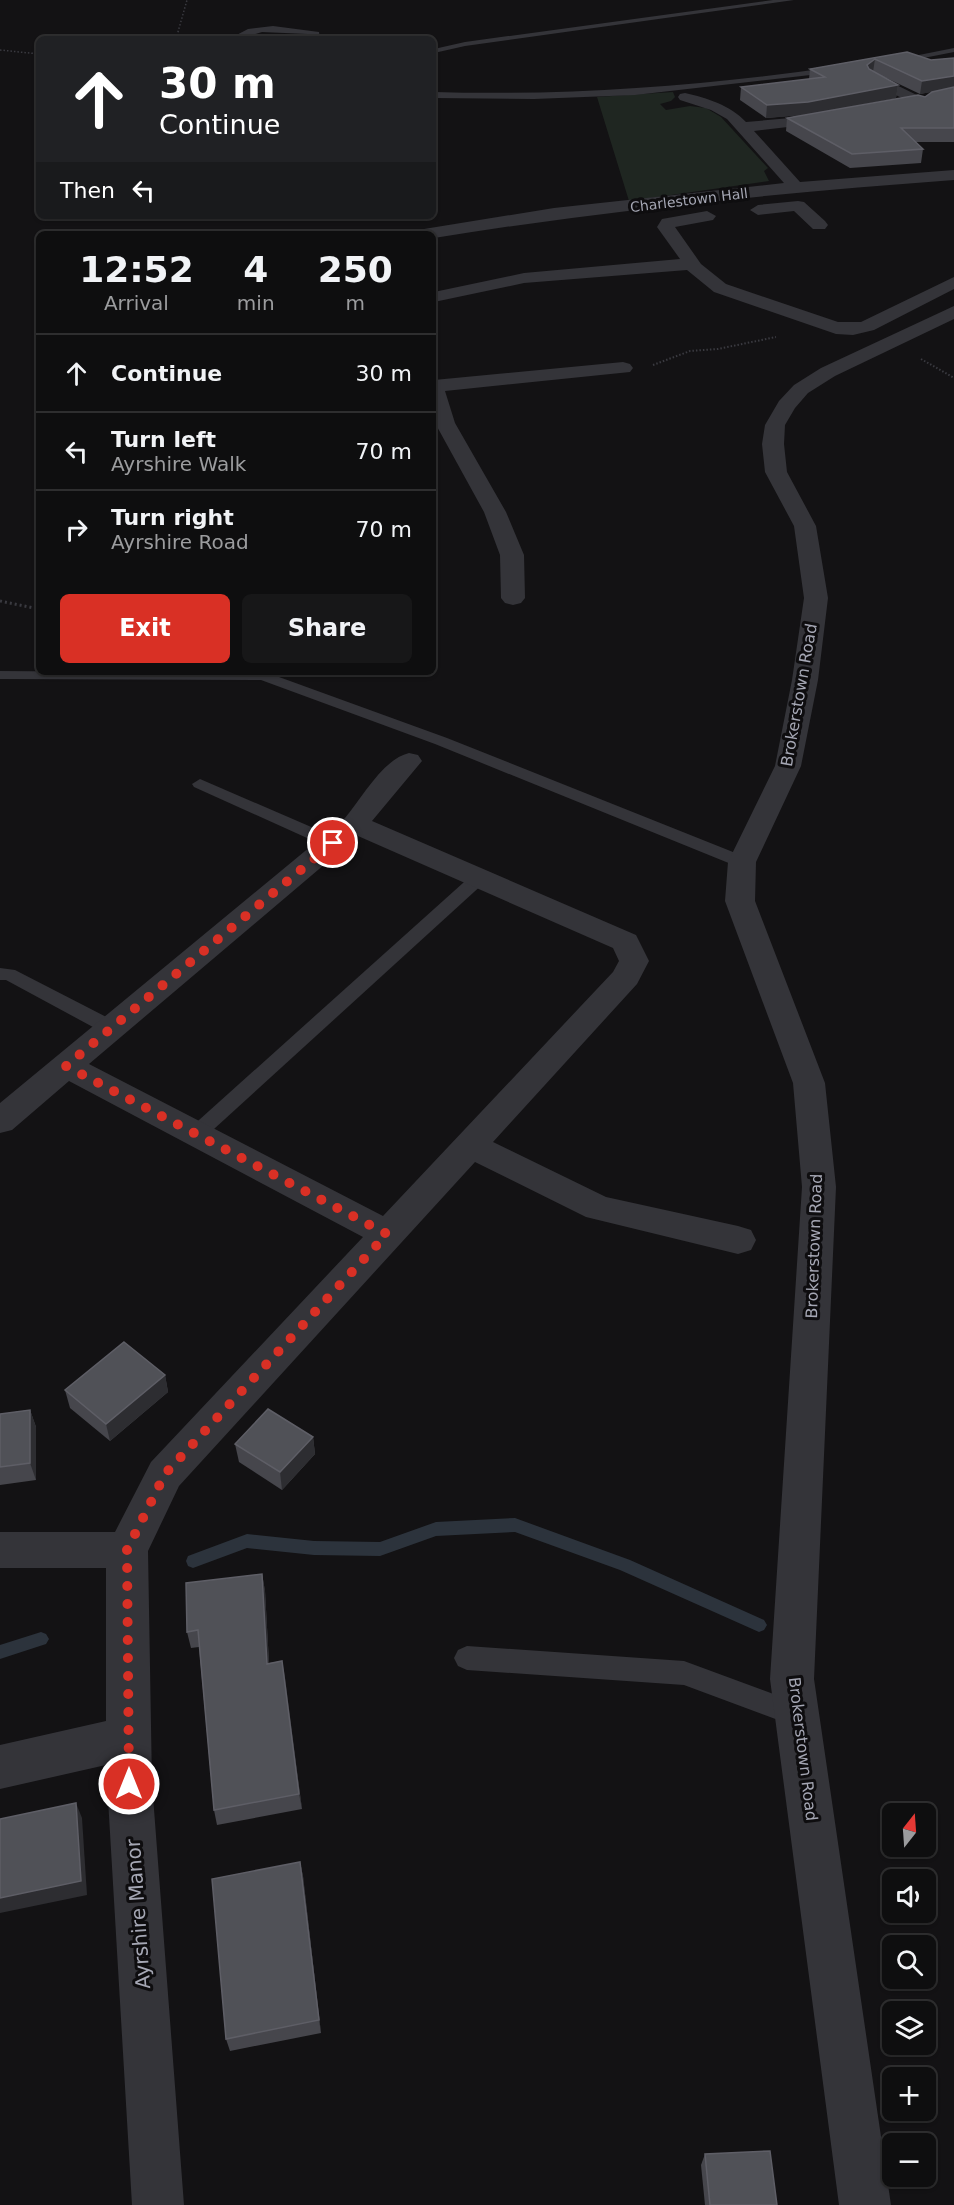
<!DOCTYPE html>
<html lang="en">
<head>
<meta charset="utf-8">
<style>
  body { margin:0; font-family:"DejaVu Sans",sans-serif; background:#171718; color:#f1f3f6; height:100vh; display:flex; flex-direction:column; font-size:22px; white-space:nowrap }
  * { box-sizing:border-box; margin:0 }
  p { font-size:20px; color:#9b9c9e }
  .icon { flex:none; width:33px; height:33px; fill:none; stroke:currentColor; stroke-width:2; stroke-linecap:round; stroke-linejoin:round }
  .map { position:relative; flex:1; overflow:hidden }
  .details { position:absolute; left:36px; top:231px; width:400px; height:444px; display:flex; flex-direction:column; background:#0e0e0f; border-radius:9px; box-shadow:0 2px 4px #0004,0 0 0 2px #2e2e2f }
  .details>* { flex:none }
  .guide { position:absolute; left:36px; top:36px; width:400px; height:183px; border-radius:9px; box-shadow:0 2px 4px #0004,0 0 0 2px #2e2e2f; background:#202124; color:#fff; overflow:hidden }
  .needle { width:39px; rotate:17deg }
  .controls { position:absolute; left:882px; top:1803px; display:grid; gap:12px }
  .controls a { display:grid; place-items:center; width:54px; height:54px; border-radius:9px; background:#0e0e0f; box-shadow:0 2px 4px #0004,0 0 0 2px #2e2e2f; font-size:30px }
  .pin { position:absolute; display:grid; place-items:center; width:51px; height:51px; color:#fff; margin:-26px; border:3px solid #fff; border-radius:50%; box-shadow:0 2px 6px #0007 }
  .me { position:absolute; width:66px; margin:-33px; rotate:0deg; stroke-linejoin:round; filter:drop-shadow(0 0 4px #0008) }
  .turn { display:flex; align-items:center; gap:21px; height:126px; padding:0 24px; font-size:27px }
  .turn .icon { width:78px; height:78px; stroke-width:2.5 }
  .turn b { display:block; font-size:42px; line-height:51px }
  .then { display:flex; align-items:center; height:57px; padding:0 24px; background:#0003; gap:12px; font-size:22px }
  .eta { display:flex; justify-content:space-evenly; align-items:center; height:102px; text-align:center }
  .eta b { font-size:36px; font-weight:700; line-height:42px }
  .cta { display:flex; gap:12px; margin-top:auto; padding:12px 24px }
  .cta a { flex:1; height:69px; border-radius:9px; background:#d93025; color:#fff; font-size:24px; font-weight:700; line-height:69px; text-align:center }
  .cta a+a { background:#171718; color:#f1f3f6 }
  ul { padding:0; list-style:none }
  li { display:flex; align-items:center; gap:18px; height:78px; padding:0 24px; border-top:2px solid #2e2e2f }
  li div { flex:1 }
  li b { display:block; font-size:22px }
  li em { font-style:normal }
  .map>svg:first-child { display:block }
</style>
</head>
<body>
<div class="map">
<svg width="954" height="2205" viewBox="0 0 954 2205">
  <rect width="100%" height="100%" fill="#131214"/>
  <polygon fill="#1f2621" points="673,92 675,97 671,101 660,104 666,110 690,106 706,108 721,117 768,168 764,171 769,181 629,201 597,97"/>
  <g fill="none" stroke-linecap="round" stroke-linejoin="round">
    <g fill="#2c333c" fill-rule="evenodd">
      <polygon points="515,1518 630,1560 764,1620 767,1625 764,1630 759,1632 620,1570 515,1532 436,1536 380,1556 314,1555 247,1548 193,1568 188,1566 186,1561 188,1556 247,1534 314,1541 380,1542 436,1522"/>
      <polygon points="41,1632 46,1634 49,1639 46,1644 0,1659 0,1645"/>
    </g>
    <g stroke="#3a3a40" stroke-width="1.5" stroke-dasharray="1.5 2" stroke-linecap="butt">
      <polyline points="176,39 187,0"/>
      <polyline points="0,50 39,54"/>
    </g>
    <g stroke="#3a3a40" stroke-width="2" stroke-dasharray="1.5 2" stroke-linecap="butt">
      <polyline points="921,359 954,378"/>
      <polyline points="653,365 690,351 718,349 776,337"/>
    </g>
    <polyline stroke="#3a3a40" stroke-width="3" stroke-dasharray="2 3" stroke-linecap="butt" points="0,601 39,609"/>
    <g fill="#343439" fill-rule="evenodd">
      <polygon points="773,0 794,0 465,46 434,53 434,49 465,42"/>
      <polygon points="273,26 319,32 320,39 312,39 312,36 307,34 262,32 239,39 229,39 248,29"/>
      <polygon points="954,48 954,52 893,64 889,61"/>
      <path d="M834,67L837,72L635,95L534,99L434,98V92C568,96 701,86 834,67Z"/>
      <polygon points="0,671 268,673 447,738 748,858 750,862 742,867 736,866 435,744 261,680 0,679"/>
      <polygon points="200,779 339,839 341,843 333,848 327,847 194,787 192,784"/>
      <polygon points="479,873 485,874 488,878 485,882 203,1139 196,1141 189,1139 186,1134 189,1129 473,874"/>
      <polygon points="0,968 15,970 118,1023 120,1028 118,1033 104,1033 6,980 0,980"/>
      <polygon points="467,1646 684,1661 806,1706 810,1715 806,1724 797,1727 684,1685 467,1670 458,1666 454,1658 458,1650"/>
    </g>
    <g fill="#343439" fill-rule="evenodd">
      <polygon points="874,74 927,100 930,103 927,106 917,106 869,81 867,78"/>
      <path d="M685,93C707,98 730,105 746,122L836,114L839,117L836,120L831,122L754,131L800,182L954,170V180C780,193 606,210 434,238V234H415L424,229L554,208L784,183L727,119L711,110L680,100L678,97L680,94Z"/>
      <polygon points="798,201 804,202 825,221 828,225 825,229 813,229 794,211 758,215 750,210 758,205"/>
      <polygon points="707,211 716,216 713,220 675,227 701,264 726,284 838,322 861,322 954,277 954,289 874,330 853,335 836,334 714,292 687,270 524,283 434,302 434,292 524,273 680,259 657,227 662,219"/>
      <polygon points="623,362 630,364 633,368 630,372 445,391 455,423 506,512 524,555 525,598 521,603 513,605 505,603 501,598 500,555 484,512 435,423 434,380"/>
      <path d="M409,753L418,755L422,761L372,821L636,935L649,961L637,984L493,1142L606,1197L738,1226L751,1230L756,1240L751,1250L738,1254L586,1217L475,1162L179,1486L148,1551L152,1783L184,2205H132L106,1765L0,1789V1745L106,1721V1568H0V1532H115L151,1462L363,1237L69,1081L12,1130L0,1133V1103L345,818C362,798 383,759 409,753ZM358,836L613,948L619,961L613,972L383,1216L89,1064Z"/>
    </g>
    <polygon fill="#343439" fill-rule="evenodd" points="954,306 954,319 835,376 808,393 795,408 785,425 784,444 787,472 816,526 828,598 818,680 801,766 756,862 755,901 825,1083 836,1187 814,1679 891,2205 839,2205 770,1679 802,1187 793,1083 725,901 728,862 775,766 792,680 804,598 794,526 765,472 762,444 765,425 779,401 794,385 821,368"/>
  </g>
  <g fill="#46464c" fill-rule="evenodd">
    <path d="M907,52L931,60L954,58V142H915L923,149L921,163L850,168L786,131L787,118L800,115L766,118L740,100L741,87L809,79L810,69ZM880,75L920,94L935,91L925,97L840,108L896,98L898,85Z"/>
    <polygon points="165,1375 168,1392 110,1441 70,1408 65,1390"/>
    <polygon points="30,1410 36,1427 36,1480 0,1485 0,1414"/>
    <polygon points="313,1437 315,1454 282,1490 239,1462 235,1444"/>
    <polygon points="262,1574 265,1591 269,1663 282,1661 302,1809 217,1825 214,1810 199,1647 191,1648 187,1632"/>
    <polygon points="300,1862 303,1876 321,2033 230,2051 226,2039"/>
    <polygon points="705,2154 777,2205 705,2205 701,2165"/>
  </g>
  <g fill="#2d2d31">
    <polygon points="875,59 873,72 865,77 867,65"/>
    <polygon points="954,76 954,88 920,94 922,81"/>
    <polygon points="898,85 896,98 807,115 766,118 767,105"/>
    <polygon points="165,1375 168,1392 110,1441 106,1424"/>
    <polygon points="30,1410 36,1427 36,1480 30,1463"/>
    <polygon points="313,1437 315,1454 282,1490 280,1472"/>
    <polygon points="262,1574 265,1591 270,1680 267,1664"/>
    <polygon points="282,1661 285,1677 302,1809 299,1794"/>
    <polygon points="76,1803 82,1818 87,1895 0,1913 0,1898"/>
    <polygon points="300,1862 303,1876 321,2033 319,2020"/>
  </g>
  <g fill="#505157" stroke="#5e5e66" stroke-width="1.5">
    <polygon points="907,52 931,60 954,58 954,76 922,81 875,59 867,65 869,69 898,85 808,102 767,105 741,87 825,77 810,69"/>
    <polygon points="954,87 954,128 901,128 923,149 852,154 787,118 918,95 925,97 932,92"/>
    <polygon points="124,1342 165,1375 106,1424 65,1390"/>
    <polygon points="268,1409 313,1437 280,1472 235,1444"/>
    <polygon points="30,1410 30,1463 0,1467 0,1414"/>
    <polygon points="262,1574 267,1664 282,1661 299,1794 214,1810 198,1630 187,1632 186,1583"/>
    <polygon points="76,1803 81,1881 0,1898 0,1819"/>
    <polygon points="300,1862 319,2020 226,2039 212,1879"/>
    <polygon points="770,2151 777,2205 710,2205 705,2154"/>
  </g>
  <g fill="none" stroke-linecap="round" stroke-linejoin="round">
    <polyline stroke="#d93025" stroke-width="10" stroke-dasharray="0 18" points="129,1784 127,1550 165,1474 387,1234 66,1066 333,843"/>
  </g>
  <g text-anchor="middle" dominant-baseline="central" stroke-width="6" stroke-linejoin="round" paint-order="stroke">
    <g font-size="14" fill="#a5a7b4" stroke="#0e0d0f">
      <text transform="translate(689 200) rotate(-7)">Charlestown Hall</text>
    </g>
    <g font-size="16" fill="#a5a7b4" stroke="#0e0d0f">
      <text transform="translate(799 695) rotate(-80)">Brokerstown Road</text>
      <text transform="translate(814 1246) rotate(-88)">Brokerstown Road</text>
      <text transform="translate(803 1749) rotate(83)">Brokerstown Road</text>
    </g>
    <g font-size="20" fill="#a5a7b4" stroke="#0e0d0f">
      <text transform="translate(138 1914) rotate(-94)">Ayrshire Manor</text>
    </g>
  </g>
</svg>
<div class="controls">
<a><svg class="needle" viewBox="-14 -14 28 28"><path d="M0-13l5 13h-10z" fill="#e53935"/><path d="M0 13l5-13h-10z" fill="#9b9c9e"/></svg></a>
<a><svg class="icon" aria-label="sound" viewBox="0 0 24 24"><path d="M4 9h4l5-4v14l-5-4H4zM17 9q2 3 0 6"/></svg></a>
<a><svg class="icon" aria-label="search" viewBox="0 0 24 24"><circle cx="10" cy="10" r="6"/><path d="M15 15l6 6"/></svg></a>
<a><svg class="icon" aria-label="layers" viewBox="0 0 24 24"><path d="M12 4l9 5-9 5-9-5zM3 14l9 5 9-5"/></svg></a>
<a>+</a>
<a>−</a>
</div>
<div class="pin" style="left:333px;top:843px;background:#d93025"><svg class="icon" aria-label="arrive" viewBox="0 0 24 24"><path d="M6 21V4h12l-3 4 3 4H6"/></svg></div>
<svg class="me" style="left:129px;top:1784px" viewBox="-20 -20 40 40"><circle r="17" fill="#d93025" stroke="#fff" stroke-width="3"/><path d="M0-11L8 9 0 5-8 9z" fill="#fff"/></svg>
<div class="guide">
<div class="turn"><svg class="icon" aria-label="ahead" viewBox="0 0 24 24"><path d="M12 20V5M6 11l6-6 6 6"/></svg><div><b>30 m</b>Continue</div></div>
<div class="then">Then<svg class="icon" aria-label="left" viewBox="0 0 24 24"><path d="M17 20v-9H6M10 6l-5 5 5 5"/></svg></div>
</div>
<section class="details">
<div class="eta">
<div><b>12:52</b><p>Arrival</p></div>
<div><b>4</b><p>min</p></div>
<div><b>250</b><p>m</p></div>
</div>
<ul>
<li><svg class="icon" aria-label="ahead" viewBox="0 0 24 24"><path d="M12 20V5M6 11l6-6 6 6"/></svg><div><b>Continue</b></div><em>30 m</em></li>
<li><svg class="icon" aria-label="left" viewBox="0 0 24 24"><path d="M17 20v-9H6M10 6l-5 5 5 5"/></svg><div><b>Turn left</b><p>Ayrshire Walk</p></div><em>70 m</em></li>
<li><svg class="icon" aria-label="right" viewBox="0 0 24 24"><path d="M7 20v-9h11M14 6l5 5-5 5"/></svg><div><b>Turn right</b><p>Ayrshire Road</p></div><em>70 m</em></li>
</ul>
<div class="cta"><a>Exit</a><a>Share</a></div>
</section>
</div>
</body>
</html>
